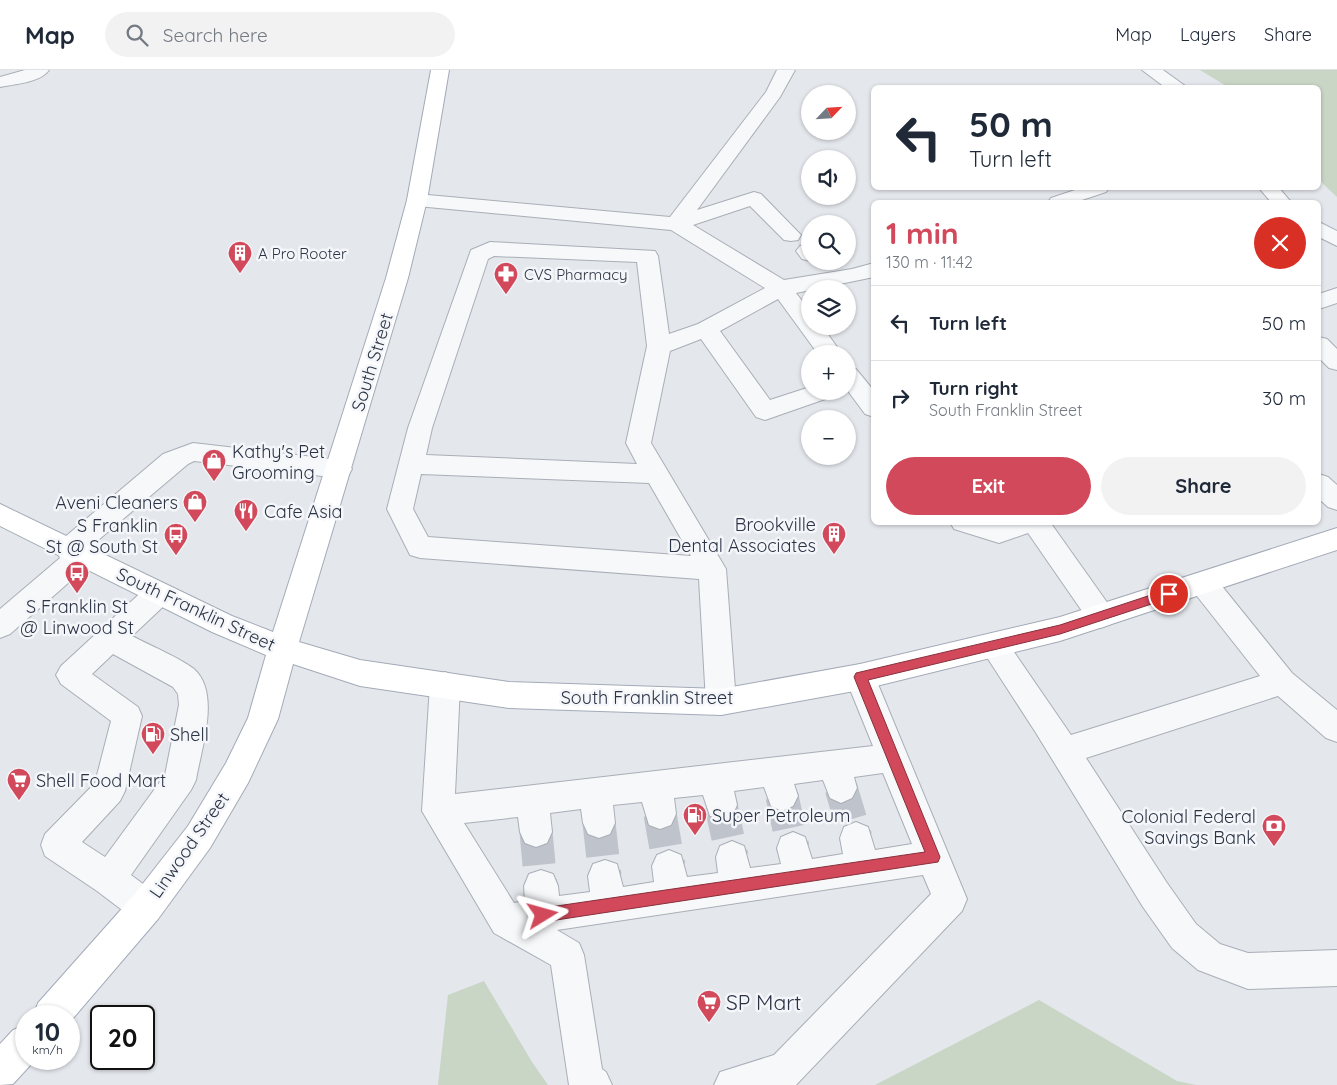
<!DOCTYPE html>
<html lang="en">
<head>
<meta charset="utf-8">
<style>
  body { margin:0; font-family:Quicksand,sans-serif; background:#f2f2f3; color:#1f2937; height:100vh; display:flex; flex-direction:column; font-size:19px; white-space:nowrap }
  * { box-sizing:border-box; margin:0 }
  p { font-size:16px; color:#747a83 }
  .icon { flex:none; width:28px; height:28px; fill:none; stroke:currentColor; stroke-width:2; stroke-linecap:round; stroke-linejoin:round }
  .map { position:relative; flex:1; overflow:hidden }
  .details { position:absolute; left:871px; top:130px; width:450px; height:325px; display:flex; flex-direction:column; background:#fff; border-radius:8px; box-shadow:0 1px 4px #0004 }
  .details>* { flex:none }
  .guide { position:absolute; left:871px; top:15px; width:450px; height:105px; border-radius:8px; box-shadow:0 1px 4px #0004; background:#fff; color:#1f2937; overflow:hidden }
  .needle { width:32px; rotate:65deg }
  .controls { position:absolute; left:801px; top:15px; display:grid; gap:10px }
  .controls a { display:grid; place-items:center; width:55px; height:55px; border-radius:50%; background:#fff; box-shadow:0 1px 4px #0004; font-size:25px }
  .speed { position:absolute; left:15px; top:935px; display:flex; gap:10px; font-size:25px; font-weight:700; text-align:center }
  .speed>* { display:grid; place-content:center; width:65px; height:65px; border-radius:50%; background:#fff; box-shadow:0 1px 4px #0004; line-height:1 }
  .speed small { font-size:12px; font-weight:400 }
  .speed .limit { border:2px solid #111; border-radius:8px; background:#fff; color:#111 }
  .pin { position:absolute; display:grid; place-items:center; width:42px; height:42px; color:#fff; margin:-21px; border:2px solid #fff; border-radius:50%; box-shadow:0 1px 5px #0007 }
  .me { position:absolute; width:55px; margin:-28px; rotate:82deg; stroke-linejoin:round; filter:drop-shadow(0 0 4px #0008) }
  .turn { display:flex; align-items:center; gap:18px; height:105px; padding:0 15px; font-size:22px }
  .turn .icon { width:65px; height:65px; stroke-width:2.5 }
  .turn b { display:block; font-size:35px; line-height:42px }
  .round { display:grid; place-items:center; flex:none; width:52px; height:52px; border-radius:26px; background:#f2f2f3 }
  .headline { display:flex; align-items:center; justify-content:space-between; height:85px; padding:0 15px }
  h1 { font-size:30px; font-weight:700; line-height:38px; color:#d1495b }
  .cta { display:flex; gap:10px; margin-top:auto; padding:10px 15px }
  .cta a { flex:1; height:58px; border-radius:30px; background:#d1495b; color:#fff; font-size:20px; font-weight:700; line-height:58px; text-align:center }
  .cta a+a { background:#f2f2f3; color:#1f2937 }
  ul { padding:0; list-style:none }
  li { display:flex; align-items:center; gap:15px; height:75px; padding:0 15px; border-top:1px solid #e0e1e3 }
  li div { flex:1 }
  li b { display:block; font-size:19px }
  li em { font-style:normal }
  header { display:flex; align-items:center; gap:30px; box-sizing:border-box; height:70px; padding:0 25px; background:#fff; border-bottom:1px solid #e0e1e3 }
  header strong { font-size:24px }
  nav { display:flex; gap:28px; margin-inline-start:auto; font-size:18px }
  .search { width:350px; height:45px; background:#f2f2f3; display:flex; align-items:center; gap:12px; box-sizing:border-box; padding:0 18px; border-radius:28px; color:#747a83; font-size:19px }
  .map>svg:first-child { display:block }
</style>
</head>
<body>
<header>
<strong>Map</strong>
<div class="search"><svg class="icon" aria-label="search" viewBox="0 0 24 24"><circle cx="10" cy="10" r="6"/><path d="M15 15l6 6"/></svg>Search here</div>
<nav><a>Map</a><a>Layers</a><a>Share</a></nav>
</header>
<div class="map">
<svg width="1337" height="1015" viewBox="0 0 1337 1015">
  <rect width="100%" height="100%" fill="#e4e7ec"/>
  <g fill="#c9d6c5">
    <polygon points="1200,0 1337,0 1337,127 1319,110 1319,18 1228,17"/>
    <polygon points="484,911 532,992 548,1015 438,1015 448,925"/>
    <polygon points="1039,930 1177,1011 1196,1015 875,1015"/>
  </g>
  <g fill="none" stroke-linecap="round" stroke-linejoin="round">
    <g stroke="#bfc3cb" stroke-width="33" stroke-dasharray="33 16" stroke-linecap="butt">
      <polyline points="841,718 856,768"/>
      <polyline points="782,726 793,778"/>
      <polyline points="721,735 732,787"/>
      <polyline points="660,744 669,796"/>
      <polyline points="599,753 605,806"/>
      <polyline points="536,762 541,816"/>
    </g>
    <defs>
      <g id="minor">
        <path d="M25,0H49C40,13 14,14 0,17V7Z"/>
        <path d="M777,0H795L780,27L697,140L754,122L761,124L801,165L798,170L791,171L784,170L750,136L693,155L784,210L852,199L874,193V207L796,223L810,241V256H822L842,284H818L778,229L720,261L770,330L810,317V321H835L831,327L765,350L756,347L701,269L670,281L651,373L726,499L736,632L732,641L721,645L710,641L706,632L699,509L420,488L410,485L387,439L408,358L471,180L490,172L655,181L658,186L669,264L698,254L765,218L671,160L417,136L410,134L407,130L410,126L417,124L670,147L766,22ZM494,186L637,192L647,276L626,373L637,394L426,385L432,358L488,189ZM421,404L649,413L691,486L428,467L413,439Z"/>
        <polygon points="1142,0 1163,0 1188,18 1166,18"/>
        <polygon points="1081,118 1109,118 1106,122 1076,132 1048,132 1051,128"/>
        <polygon points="1259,118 1279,118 1291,132 1271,132"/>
        <polygon points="1319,152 1337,161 1337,176 1319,167"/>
        <polygon points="807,174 810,175 810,191 802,189 796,181 800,176"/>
        <polygon points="1337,218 1337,233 1319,239 1319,224"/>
        <polygon points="1319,267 1327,269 1337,279 1337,300 1329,298 1319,288"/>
        <polygon points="848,297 856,299 874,321 874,347 865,344 848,321"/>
        <polygon points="193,373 339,390 348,392 352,399 348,406 339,408 194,391 188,394 90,477 95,485 91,493 10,564 0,568 0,539 60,488 56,480 59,472 163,384"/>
        <polygon points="1319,404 1328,407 1337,415 1337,440 1328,437 1319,429"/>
        <polygon points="950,452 1050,452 1111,538 1115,546 1111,554 1101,558 1091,554 1028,463 999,473 954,459"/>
        <polygon points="1203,502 1213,505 1292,603 1337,640 1337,672 1326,668 1278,626 1086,688 1167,813 1196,854 1220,874 1248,883 1337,880 1337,916 1248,919 1198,900 1172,878 1143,837 1036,663 979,575 983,566 993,563 1003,566 1071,665 1260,606 1193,521 1189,513 1193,505"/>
        <path d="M158,513L168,516L172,524L168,532L132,566C149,575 180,588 194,599C221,623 201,679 196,710L191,720L131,805L158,825L163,837L158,849L146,854L134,849L97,821L45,786L41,775L45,764L95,713L111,651L61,614L56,605L61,596L148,516ZM113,584L173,617L178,624L179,635L165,705L105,787L82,772L120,731L125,721L142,646L138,637L92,604Z"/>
        <path d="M860,594L870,598L875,607L967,829L962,841L796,1015H714L720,1002L774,985L931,824L923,805L557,860L579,873L584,885L602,999L606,1002L612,1015H569L551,895L494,863L422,741L430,615L435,606L445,602L455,606L460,615L455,724L873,676L845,607L850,598ZM883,703L912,774L875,780L868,757L856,752L844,757L840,768L843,784L812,789L805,767L793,762L781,767L777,778L781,794L750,798L744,776L732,771L720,776L716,787L718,803L687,807L681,785L669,780L657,785L652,796L654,812L623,817L617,794L605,790L593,794L588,806L590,822L559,826L558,816L553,804L541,800L529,804L524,816L525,831L514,833L464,753L518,747L520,762L525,773L536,777L547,773L552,762L550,743L581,739L583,753L588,764L599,768L610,764L615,753L613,735L642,732L649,755L660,759L671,755L676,744L674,728L703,725L710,746L721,750L732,746L737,735L734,721L764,717L771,736L782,741L793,736L798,726L794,714L823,710L830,728L841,733L852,728L857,718L854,707Z"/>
      </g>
      <g id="major">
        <polygon points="431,0 449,0 427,130 408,208 299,572 360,590 509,612 721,619 860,594 1060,547 1337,458 1337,480 1060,571 860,620 721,645 509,638 360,616 293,594 278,649 248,713 210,778 158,849 69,953 69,946 33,946 38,933 134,825 188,756 226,693 248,648 266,585 212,562 0,456 0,434 232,546 273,562 386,208 407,130"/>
        <polygon points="26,955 26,989 36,989 13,1014 0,1015 0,974 13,960"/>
      </g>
    </defs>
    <use href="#minor" stroke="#a9aeb7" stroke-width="2"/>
    <use href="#major" stroke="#a3abb8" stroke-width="2"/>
    <use href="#minor" fill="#f7f8fa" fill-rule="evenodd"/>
    <use href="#major" fill="#fff" fill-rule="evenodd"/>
  </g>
  <polygon fill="#d1495b" stroke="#882f3b" points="1169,519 1175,524 1173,527 1060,564 868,610 940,787 938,792 543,852 538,850 536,845 538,840 543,838 925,782 854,607 856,603 1060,555"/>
  <defs>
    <symbol id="building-pin" viewBox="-11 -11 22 30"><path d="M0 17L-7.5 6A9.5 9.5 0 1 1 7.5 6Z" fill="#d1495b" stroke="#f4f6f9"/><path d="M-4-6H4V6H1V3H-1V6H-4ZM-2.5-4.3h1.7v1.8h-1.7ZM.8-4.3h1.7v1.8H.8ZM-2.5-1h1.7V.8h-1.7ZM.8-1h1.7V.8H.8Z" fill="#fff"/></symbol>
    <symbol id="pharmacy-pin" viewBox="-11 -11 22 30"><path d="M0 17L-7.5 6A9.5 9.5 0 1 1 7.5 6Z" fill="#d1495b" stroke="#f4f6f9"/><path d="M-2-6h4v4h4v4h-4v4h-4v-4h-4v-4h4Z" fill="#fff"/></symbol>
    <symbol id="shop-pin" viewBox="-11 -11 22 30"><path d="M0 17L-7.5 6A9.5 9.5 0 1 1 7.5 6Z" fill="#d1495b" stroke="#f4f6f9"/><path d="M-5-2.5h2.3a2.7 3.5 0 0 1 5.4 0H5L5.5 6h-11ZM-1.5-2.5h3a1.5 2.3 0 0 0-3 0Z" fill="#fff"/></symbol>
    <symbol id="restaurant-pin" viewBox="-11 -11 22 30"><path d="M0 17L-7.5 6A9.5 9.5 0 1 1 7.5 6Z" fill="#d1495b" stroke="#f4f6f9"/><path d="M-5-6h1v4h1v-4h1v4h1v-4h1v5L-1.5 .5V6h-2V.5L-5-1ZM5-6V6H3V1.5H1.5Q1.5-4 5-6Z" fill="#fff"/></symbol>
    <symbol id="bus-pin" viewBox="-11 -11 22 30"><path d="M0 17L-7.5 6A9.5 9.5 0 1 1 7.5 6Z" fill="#d1495b" stroke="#f4f6f9"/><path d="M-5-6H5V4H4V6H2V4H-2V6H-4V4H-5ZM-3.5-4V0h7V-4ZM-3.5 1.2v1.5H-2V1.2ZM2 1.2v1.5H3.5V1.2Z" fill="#fff"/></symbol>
    <symbol id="fuel-pin" viewBox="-11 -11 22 30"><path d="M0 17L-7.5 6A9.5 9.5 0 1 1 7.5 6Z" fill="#d1495b" stroke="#f4f6f9"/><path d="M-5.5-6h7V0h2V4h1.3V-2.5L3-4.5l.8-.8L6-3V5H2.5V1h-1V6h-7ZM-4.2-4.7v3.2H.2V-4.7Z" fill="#fff"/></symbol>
    <symbol id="supermarket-pin" viewBox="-11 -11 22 30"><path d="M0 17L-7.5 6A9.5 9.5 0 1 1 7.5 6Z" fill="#d1495b" stroke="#f4f6f9"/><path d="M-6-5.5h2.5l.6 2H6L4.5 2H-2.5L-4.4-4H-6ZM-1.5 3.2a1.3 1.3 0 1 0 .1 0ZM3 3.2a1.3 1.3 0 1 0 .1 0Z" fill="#fff"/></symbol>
    <symbol id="bank-pin" viewBox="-11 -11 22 30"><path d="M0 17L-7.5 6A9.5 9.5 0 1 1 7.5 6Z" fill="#d1495b" stroke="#f4f6f9"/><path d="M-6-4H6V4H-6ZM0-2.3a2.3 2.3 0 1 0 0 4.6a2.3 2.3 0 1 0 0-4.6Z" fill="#fff"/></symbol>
  </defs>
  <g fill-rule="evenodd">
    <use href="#building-pin" x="226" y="169" width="28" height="38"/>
    <use href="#pharmacy-pin" x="492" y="190" width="28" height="38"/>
    <use href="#shop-pin" x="200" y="377" width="28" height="38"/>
    <use href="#shop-pin" x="181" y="418" width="28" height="38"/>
    <use href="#restaurant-pin" x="232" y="427" width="28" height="38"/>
    <use href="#building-pin" x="820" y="450" width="28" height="38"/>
    <use href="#bus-pin" x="162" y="451" width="28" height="38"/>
    <use href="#bus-pin" x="63" y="489" width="28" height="38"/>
    <use href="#fuel-pin" x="139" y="650" width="28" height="38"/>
    <use href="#supermarket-pin" x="5" y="696" width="28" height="38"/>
    <use href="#fuel-pin" x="681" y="731" width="28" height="38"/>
    <use href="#bank-pin" x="1260" y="742" width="28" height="38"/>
    <use href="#supermarket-pin" x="695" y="918" width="28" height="38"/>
  </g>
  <g text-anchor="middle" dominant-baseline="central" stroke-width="5" stroke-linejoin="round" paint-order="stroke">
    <g font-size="15" fill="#2b3445" stroke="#f4f6f9" text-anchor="start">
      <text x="258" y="183">A Pro Rooter</text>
      <text x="524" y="204">CVS Pharmacy</text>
    </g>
    <g font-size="18" fill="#2b3445" stroke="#f4f6f9">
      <text transform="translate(372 292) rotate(-73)">South Street</text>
      <text transform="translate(196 539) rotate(25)">South Franklin Street</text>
      <text x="647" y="627">South Franklin Street</text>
      <text transform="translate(189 775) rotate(-55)">Linwood Street</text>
    </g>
    <g font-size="18" fill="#2b3445" stroke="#f4f6f9" text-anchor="start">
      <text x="232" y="381">Kathy's Pet<tspan x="232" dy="21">Grooming</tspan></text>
      <text x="178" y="432" text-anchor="end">Aveni Cleaners</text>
      <text x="264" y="441">Cafe Asia</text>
      <text x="816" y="454" text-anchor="end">Brookville<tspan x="816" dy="21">Dental Associates</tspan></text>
      <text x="158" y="455" text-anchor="end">S Franklin<tspan x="158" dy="21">St @ South St</tspan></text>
      <text x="77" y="536" text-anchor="middle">S Franklin St<tspan x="77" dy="21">@ Linwood St</tspan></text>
      <text x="170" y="664">Shell</text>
      <text x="36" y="710">Shell Food Mart</text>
      <text x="712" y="745">Super Petroleum</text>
      <text x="1256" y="746" text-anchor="end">Colonial Federal<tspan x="1256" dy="21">Savings Bank</tspan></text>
    </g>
    <g font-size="21" fill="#2b3445" stroke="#f4f6f9" text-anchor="start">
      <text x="726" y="932">SP Mart</text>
    </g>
  </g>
</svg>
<div class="controls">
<a><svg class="needle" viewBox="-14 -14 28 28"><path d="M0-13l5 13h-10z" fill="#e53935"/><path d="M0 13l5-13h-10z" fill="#747a83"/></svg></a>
<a><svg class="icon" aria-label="sound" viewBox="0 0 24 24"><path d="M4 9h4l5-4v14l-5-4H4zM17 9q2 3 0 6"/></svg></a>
<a><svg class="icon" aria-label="search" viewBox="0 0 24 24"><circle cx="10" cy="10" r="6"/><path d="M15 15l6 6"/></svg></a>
<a><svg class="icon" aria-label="layers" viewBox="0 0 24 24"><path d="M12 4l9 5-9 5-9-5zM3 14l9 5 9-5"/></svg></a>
<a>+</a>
<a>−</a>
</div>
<div class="speed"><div>10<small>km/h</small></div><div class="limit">20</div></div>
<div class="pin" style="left:1169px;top:524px;background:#d93025"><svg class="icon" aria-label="arrive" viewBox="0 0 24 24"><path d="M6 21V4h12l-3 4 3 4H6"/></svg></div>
<svg class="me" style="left:543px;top:845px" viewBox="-20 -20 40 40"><path d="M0-17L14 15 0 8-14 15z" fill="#d1495b" stroke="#fff" stroke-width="4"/></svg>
<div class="guide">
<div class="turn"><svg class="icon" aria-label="left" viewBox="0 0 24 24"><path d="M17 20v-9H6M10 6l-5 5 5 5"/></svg><div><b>50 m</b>Turn left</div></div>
</div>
<section class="details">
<div class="headline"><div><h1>1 min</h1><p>130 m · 11:42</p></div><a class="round" style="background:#d93025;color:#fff"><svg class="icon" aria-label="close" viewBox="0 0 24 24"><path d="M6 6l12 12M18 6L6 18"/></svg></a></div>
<ul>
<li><svg class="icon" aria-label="left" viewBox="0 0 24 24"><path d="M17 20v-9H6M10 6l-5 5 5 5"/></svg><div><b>Turn left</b></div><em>50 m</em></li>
<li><svg class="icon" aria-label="right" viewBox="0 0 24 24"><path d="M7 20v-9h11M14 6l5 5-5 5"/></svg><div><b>Turn right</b><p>South Franklin Street</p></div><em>30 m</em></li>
</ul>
<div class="cta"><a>Exit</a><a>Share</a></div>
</section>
</div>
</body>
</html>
